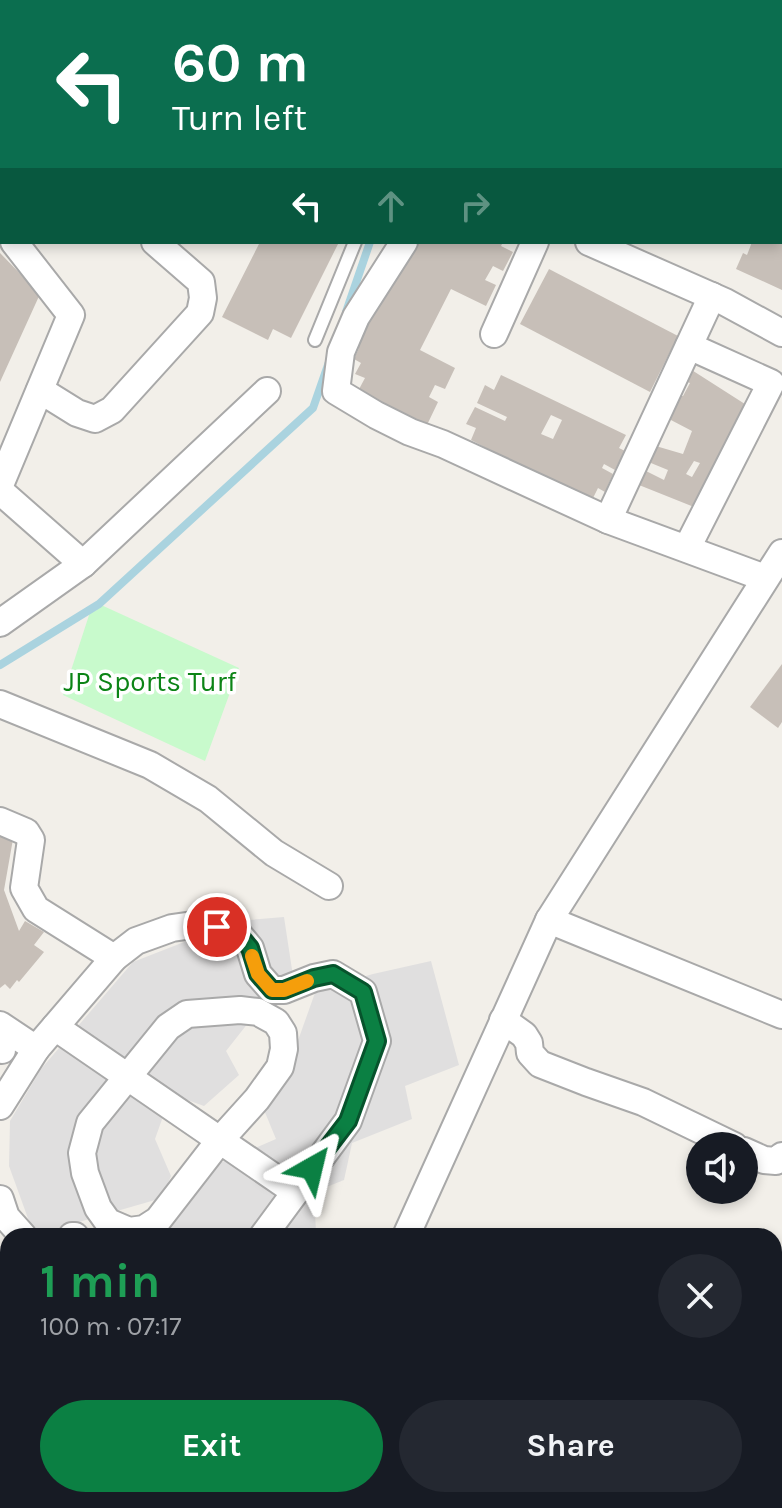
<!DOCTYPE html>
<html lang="en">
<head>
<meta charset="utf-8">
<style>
  body { margin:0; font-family:Karla,sans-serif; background:#242831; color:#f1f3f6; height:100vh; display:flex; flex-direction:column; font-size:30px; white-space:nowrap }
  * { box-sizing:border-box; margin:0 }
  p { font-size:26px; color:#9ea1a6 }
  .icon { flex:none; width:44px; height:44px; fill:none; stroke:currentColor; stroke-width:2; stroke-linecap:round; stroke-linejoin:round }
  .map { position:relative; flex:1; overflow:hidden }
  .panel { position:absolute; left:0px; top:1228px; width:782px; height:280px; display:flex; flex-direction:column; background:#171b24; border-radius:24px 24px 0 0; box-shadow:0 4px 12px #0003 }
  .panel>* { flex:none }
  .guide { position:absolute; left:0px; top:0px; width:782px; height:244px; box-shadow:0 4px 12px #0003; background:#0b6e4f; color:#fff; overflow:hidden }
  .fabs { position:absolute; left:686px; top:1132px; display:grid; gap:16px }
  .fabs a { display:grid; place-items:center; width:72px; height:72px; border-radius:50%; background:#171b24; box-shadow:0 4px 12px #0003; font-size:40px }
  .pin { position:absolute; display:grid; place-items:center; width:68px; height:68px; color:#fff; margin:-34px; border:4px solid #fff; border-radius:50%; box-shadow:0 2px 8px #0007 }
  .me { position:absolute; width:88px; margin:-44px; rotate:37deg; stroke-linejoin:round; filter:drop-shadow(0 0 6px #0008) }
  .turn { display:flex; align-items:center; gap:28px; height:168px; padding:0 40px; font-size:36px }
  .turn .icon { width:104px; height:104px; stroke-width:2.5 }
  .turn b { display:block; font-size:56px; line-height:68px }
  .lanes { display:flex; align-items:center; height:76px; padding:0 40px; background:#0003; justify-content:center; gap:40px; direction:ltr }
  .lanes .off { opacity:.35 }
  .round { display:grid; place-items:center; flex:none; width:84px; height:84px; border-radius:42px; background:#242831 }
  .summary { display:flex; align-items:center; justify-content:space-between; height:136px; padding:0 40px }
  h1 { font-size:48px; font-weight:700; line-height:60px; color:#1e9e55 }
  .button { display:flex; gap:16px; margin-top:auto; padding:16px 40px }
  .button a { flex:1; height:92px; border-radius:48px; background:#0b8043; color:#fff; font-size:32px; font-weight:700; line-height:92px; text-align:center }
  .button a+a { background:#242831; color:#f1f3f6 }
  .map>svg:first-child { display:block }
</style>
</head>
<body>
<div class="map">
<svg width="782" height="1508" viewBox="0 0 782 1508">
  <rect width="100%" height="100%" fill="#f2efe9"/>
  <g fill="#e0dfdf">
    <polygon points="284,917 296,996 252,1018 226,1051 239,1075 204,1106 171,1094 155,1139 171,1176 162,1198 34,1235 9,1166 10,1121 41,1069 133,962 238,921"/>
    <polygon points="431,961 459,1065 405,1086 412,1119 352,1143 344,1180 314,1192 316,1233 313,1236 162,1236 201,1171 276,1139 264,1110 295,1049 316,990 373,974"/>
  </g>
  <polygon fill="#c8facc" points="99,604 239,668 205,761 63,695 91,609 96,611"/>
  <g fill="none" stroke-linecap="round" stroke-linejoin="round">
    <g stroke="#aad3df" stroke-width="8">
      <polyline points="274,0 276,2"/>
      <polyline points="346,312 370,242"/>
      <polyline points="0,665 99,604 313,408 329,362"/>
    </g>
  </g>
  <g fill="#c7bfb8" fill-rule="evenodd">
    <polygon points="260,242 339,242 291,338 273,329 268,340 222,317"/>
    <polygon points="413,242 503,242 501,246 513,252 503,271 493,266 485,280 496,285 486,306 451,289 420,350 455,368 445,389 435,385 429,397 438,402 427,425 358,391 365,378 355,374 361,363 354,359 359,348 354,346"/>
    <polygon points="752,242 782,242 782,290 736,269 743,253 747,255"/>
    <polygon points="0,253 40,294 0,382"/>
    <polygon points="549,269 678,336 650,392 520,324"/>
    <path d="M687,367L748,406L699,509L639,485L646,471L664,480L668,470L646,461L649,444L683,454L692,431L669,419L677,396H683L690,383L682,380ZM694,461L700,463L692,477L686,474Z"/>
    <path d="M501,375L626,435L619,448L625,451L615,470L604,464L602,468L613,474L605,492L598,488L591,502L471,440L476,428L466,424L475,407L505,421L507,417L477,403L485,385L494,390ZM551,415L562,420L553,439L541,434Z"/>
    <polygon points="782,664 782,722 778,728 750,707"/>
    <polygon points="0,836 13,839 4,890 19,931 25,921 44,932 34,945 44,952 19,982 17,980 10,989 5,984 0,988"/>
    <polygon points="0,1344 8,1348 8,1353 4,1361 8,1363 8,1388 0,1384"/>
    <polygon points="8,1389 8,1450 0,1446 0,1395 4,1397"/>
    <polygon points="122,1500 204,1500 200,1508 118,1508"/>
  </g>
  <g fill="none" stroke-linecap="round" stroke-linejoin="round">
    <defs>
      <polyline id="lane" points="315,340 355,242"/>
      <g id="street">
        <polyline points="55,0 60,2"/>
        <polyline points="409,0 412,2"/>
        <polyline points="568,0 573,2"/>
        <polyline points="751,0 756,2"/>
        <polyline points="484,2 485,0"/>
        <polyline points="780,12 782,12"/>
        <polyline points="780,85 782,85"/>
        <polyline points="0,225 2,227"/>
        <polyline points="404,242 356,317 341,352 336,391 376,415 410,432 443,444 608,520 765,578"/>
        <polyline points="589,242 725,302 782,333"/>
        <polyline points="494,334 535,242"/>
        <polyline points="40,390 77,413 95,419 112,410 200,313 203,298 201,282 155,242"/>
        <polyline points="0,485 71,315 14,242"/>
        <polyline points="0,491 83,564 267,391"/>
        <polyline points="608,520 712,296"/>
        <polyline points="687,548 771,383 689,346"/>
        <polyline points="782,553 549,920 782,1015"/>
        <polyline points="0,623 83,564"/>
        <polyline points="0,704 150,765 208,799 274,853 329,886"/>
        <polyline points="0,821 26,832 31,840 24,888 36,909 114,958"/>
        <polygon points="240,1010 258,1012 276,1022 283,1033 284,1049 280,1067 257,1099 220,1140 158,1220 144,1229 129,1231 108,1222 98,1208 85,1173 82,1153 90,1123 168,1027 187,1014"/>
        <polyline points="503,1020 524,1035 529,1043 530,1053 540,1064 586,1082 643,1102 734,1146"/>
        <polyline points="0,1025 36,1049 114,958 136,941 172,928 200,924 235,930 250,948 258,974 272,990 284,990 314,978 333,974 363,992 377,1041 348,1121 263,1236"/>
        <polyline points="55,1027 294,1191"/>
        <polyline points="0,1048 2,1050"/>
        <polyline points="0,1106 36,1049"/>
        <polyline points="744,1151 764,1160 776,1161 782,1156"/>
        <polyline points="0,1199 6,1217 23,1236"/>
        <polyline points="72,1236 75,1236"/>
        <polyline points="406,1236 549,920"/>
        <polyline points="0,1287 8,1284"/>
        <polyline points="774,1446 782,1449"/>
        <polyline points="0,1461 8,1462"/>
        <polyline points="84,1508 88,1500"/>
        <polyline points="110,1508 113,1500"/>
        <polyline points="253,1508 260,1500"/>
      </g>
    </defs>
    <use href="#lane" stroke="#a9a9a9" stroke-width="16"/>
    <use href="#street" stroke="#a9a9a9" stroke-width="30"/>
    <use href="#lane" stroke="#fff" stroke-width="12"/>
    <use href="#street" stroke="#fff" stroke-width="26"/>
  </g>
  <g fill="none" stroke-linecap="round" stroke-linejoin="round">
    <defs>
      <polyline id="route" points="217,927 235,930 250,948 258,974 272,990 284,990 314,978 333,974 363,992 377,1041 348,1121 312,1168"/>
    </defs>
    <use href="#route" stroke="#07532c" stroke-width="20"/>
    <use href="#route" stroke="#0b8043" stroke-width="14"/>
    <polyline stroke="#f59e0b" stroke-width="14" points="252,956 258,974 272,990 284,990 307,981"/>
  </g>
  <g text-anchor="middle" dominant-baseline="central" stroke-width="7" stroke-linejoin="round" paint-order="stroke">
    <g font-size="28" fill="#0c8416" stroke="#fff">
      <text x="150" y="681">JP Sports Turf</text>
    </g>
  </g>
</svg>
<div class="fabs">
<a><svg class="icon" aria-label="sound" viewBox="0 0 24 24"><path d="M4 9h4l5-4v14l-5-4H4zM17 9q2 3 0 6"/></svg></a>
</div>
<div class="pin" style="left:217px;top:927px;background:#d93025"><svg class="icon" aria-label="arrive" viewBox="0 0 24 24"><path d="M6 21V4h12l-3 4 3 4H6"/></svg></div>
<svg class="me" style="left:312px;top:1168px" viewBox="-20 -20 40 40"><path d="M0-17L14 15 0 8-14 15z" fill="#0b8043" stroke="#fff" stroke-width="4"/></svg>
<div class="guide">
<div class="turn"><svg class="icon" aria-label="left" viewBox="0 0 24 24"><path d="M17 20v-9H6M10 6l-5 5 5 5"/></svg><div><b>60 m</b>Turn left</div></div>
<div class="lanes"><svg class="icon" aria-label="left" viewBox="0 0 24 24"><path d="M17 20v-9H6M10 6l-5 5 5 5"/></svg><svg class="icon off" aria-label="ahead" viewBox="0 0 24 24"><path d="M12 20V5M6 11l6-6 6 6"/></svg><svg class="icon off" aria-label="right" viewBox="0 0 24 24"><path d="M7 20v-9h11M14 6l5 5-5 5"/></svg></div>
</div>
<section class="panel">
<div class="summary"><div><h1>1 min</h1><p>100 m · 07:17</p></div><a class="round"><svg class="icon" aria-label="close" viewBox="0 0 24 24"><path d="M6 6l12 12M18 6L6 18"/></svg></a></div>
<div class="button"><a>Exit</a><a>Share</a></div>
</section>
</div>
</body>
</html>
